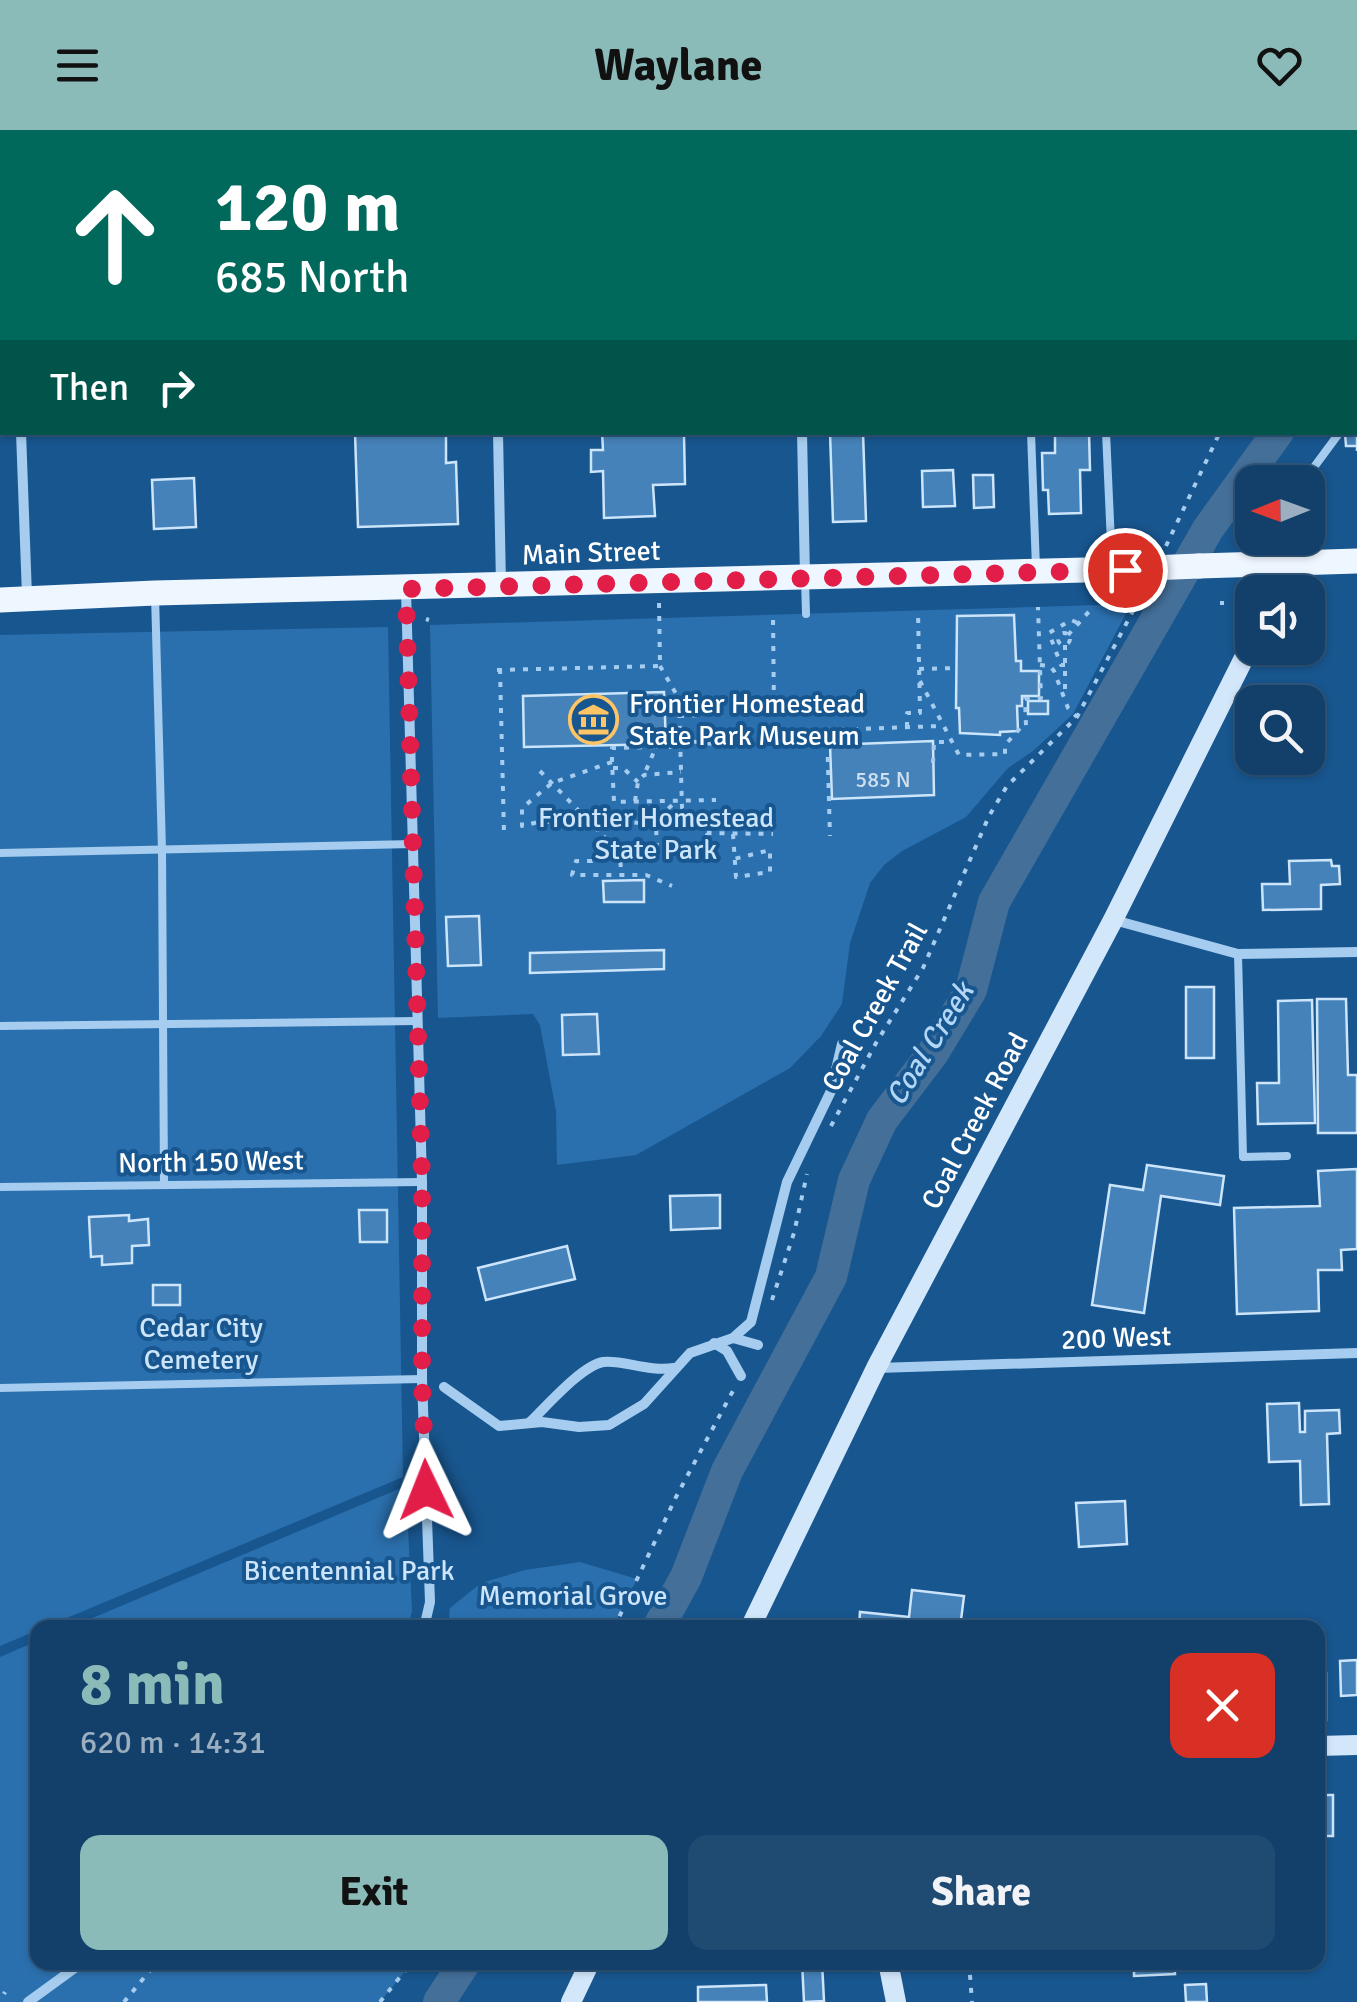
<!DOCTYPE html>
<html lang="en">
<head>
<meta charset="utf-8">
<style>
  body { margin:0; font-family:Signika,sans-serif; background:#1f4b73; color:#f1f3f6; height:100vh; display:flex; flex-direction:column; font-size:38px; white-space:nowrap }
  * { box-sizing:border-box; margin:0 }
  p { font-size:32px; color:#9cafc1 }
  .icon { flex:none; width:55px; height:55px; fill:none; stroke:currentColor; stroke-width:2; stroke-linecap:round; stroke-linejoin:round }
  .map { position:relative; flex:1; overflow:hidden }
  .panel { position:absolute; left:30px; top:1490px; width:1295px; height:350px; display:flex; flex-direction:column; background:#12406b; border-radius:20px; box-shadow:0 2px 8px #0004,0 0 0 2px #31597e }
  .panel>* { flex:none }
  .hud { position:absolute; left:0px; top:0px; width:1358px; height:305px; box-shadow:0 2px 8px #0004,0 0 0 2px #31597e; background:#00695c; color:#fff; overflow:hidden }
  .needle { width:65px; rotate:269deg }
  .buttons { position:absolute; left:1235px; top:335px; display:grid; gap:20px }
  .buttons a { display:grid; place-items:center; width:90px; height:90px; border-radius:20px; background:#12406b; box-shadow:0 2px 8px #0004,0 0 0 2px #31597e; font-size:50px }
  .pin { position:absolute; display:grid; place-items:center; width:85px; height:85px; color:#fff; margin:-42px; border:5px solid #fff; border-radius:50%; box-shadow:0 2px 10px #0007 }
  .me { position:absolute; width:110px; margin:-55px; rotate:358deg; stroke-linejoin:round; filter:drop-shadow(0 0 8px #0008) }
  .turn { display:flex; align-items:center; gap:35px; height:210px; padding:0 50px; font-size:45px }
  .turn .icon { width:130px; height:130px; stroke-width:2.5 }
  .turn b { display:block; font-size:70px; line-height:85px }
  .then { display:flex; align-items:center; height:95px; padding:0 50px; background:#0003; gap:20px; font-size:38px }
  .round { display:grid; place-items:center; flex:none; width:105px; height:105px; border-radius:20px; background:#1f4b73 }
  .headline { display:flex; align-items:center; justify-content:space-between; height:170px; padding:0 50px }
  h1 { font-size:60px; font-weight:700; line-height:75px; color:#8bbbb9 }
  .button { display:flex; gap:20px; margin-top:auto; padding:20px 50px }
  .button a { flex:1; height:115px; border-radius:20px; background:#8bbbb9; color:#111; font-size:40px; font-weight:700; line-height:115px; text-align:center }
  .button a+a { background:#1f4b73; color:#f1f3f6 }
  header { display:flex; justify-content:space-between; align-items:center; height:130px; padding:0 50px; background:#8bbbb9; color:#111; font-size:45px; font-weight:700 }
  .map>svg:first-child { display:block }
</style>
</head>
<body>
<header><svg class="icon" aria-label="menu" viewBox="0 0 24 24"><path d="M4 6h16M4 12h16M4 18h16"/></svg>Waylane<svg class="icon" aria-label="heart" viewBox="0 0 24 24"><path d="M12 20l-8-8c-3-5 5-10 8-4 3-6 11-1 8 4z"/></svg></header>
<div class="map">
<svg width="1357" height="1872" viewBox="0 0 1357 1872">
  <rect width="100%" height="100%" fill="#18568f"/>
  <g fill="#2b70ae">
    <polygon points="0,0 452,0 2,2 0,40"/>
    <polygon points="1131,474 1073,584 1033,621 1008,638 966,687 902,721 884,735 870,753 850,813 842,874 821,906 790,938 636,1025 557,1035 556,981 540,895 533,884 438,888 430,495"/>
    <polygon points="388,497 403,1347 0,1516 0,505"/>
    <polygon points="406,1356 412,1481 408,1497 71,1497"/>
    <polygon points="580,1432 637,1449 613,1497 448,1497 450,1478 481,1453 525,1440"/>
    <polygon points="37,1511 38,1832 412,1833 380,1872 0,1872 0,1527"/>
  </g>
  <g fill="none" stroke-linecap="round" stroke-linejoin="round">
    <g stroke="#446f99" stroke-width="32">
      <polyline points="1355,197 1357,194"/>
      <polyline points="658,1498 686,1447 727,1341 831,1147 854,1050 882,990 933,923 971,860 994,772 1208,399 1278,302"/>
      <polyline points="439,1872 465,1832"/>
    </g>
  </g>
  <g fill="#4582b9" stroke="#cce5fb" stroke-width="2.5">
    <rect x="527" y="0" width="80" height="2"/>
    <polygon points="1356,289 1357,289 1357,321 1357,316 1346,316 1345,303 1357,303"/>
    <polygon points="355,302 446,302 446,333 456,332 458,394 358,397"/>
    <polygon points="602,302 684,305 685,354 653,355 655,386 604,388 603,341 591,342 591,320 603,320"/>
    <polygon points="830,302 863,302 866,391 833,392"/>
    <polygon points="1064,302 1089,302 1090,340 1080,340 1081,383 1049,384 1048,360 1043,360 1042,323 1055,323 1055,304"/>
    <polygon points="953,340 955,376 923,377 922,341"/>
    <polygon points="973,345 993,345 994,377 974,378"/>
    <polygon points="194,348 196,397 154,399 152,350"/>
    <polygon points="1014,485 1016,531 1021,531 1021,541 1039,541 1039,566 1022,566 1022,576 1017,576 1018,601 1000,602 1000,605 960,603 959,578 956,578 957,486"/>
    <polygon points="664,562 666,614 524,617 523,566"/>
    <rect x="1028" y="571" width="20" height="13"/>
    <polygon points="933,611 934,665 832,669 830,615"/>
    <polygon points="1331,730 1332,736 1339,736 1340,754 1321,755 1321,779 1263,780 1262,754 1290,754 1289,731"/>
    <polygon points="644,750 644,772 604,772 603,751"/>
    <polygon points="479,786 481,835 448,836 446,787"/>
    <polygon points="664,820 664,839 530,843 530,823"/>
    <rect x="1186" y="857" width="28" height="71"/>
    <polygon points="1317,869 1346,869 1348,945 1357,945 1357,1003 1318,1003"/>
    <polygon points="1312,870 1315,993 1258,994 1257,953 1279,953 1278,871"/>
    <polygon points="597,884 599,924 563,925 562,885"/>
    <polygon points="1147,1035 1224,1046 1220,1075 1161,1066 1144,1183 1092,1175 1110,1055 1143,1060"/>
    <polygon points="1357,1039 1357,1119 1341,1120 1342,1140 1318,1140 1319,1181 1237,1184 1234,1078 1320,1076 1318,1041"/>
    <polygon points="720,1065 720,1098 671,1100 670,1066"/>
    <polygon points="359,1080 387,1080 387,1112 360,1112"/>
    <polygon points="129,1085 129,1091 148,1089 149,1115 132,1116 132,1133 102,1135 102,1126 91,1127 89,1087"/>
    <polygon points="567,1116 575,1149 486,1170 478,1138"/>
    <rect x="153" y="1155" width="27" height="20"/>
    <polygon points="1299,1273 1300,1302 1305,1302 1305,1281 1339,1280 1340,1303 1327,1304 1329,1374 1301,1375 1300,1331 1269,1332 1267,1274"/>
    <polygon points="1125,1371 1127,1414 1079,1417 1076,1373"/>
    <polygon points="912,1460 964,1466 960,1498 859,1498 860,1482 909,1487"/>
    <polygon points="1357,1530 1357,1565 1341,1566 1340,1531"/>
    <rect x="1318" y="1543" width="8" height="47"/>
    <rect x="1318" y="1665" width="15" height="41"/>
    <polygon points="802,1832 822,1832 824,1871 804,1872"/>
    <polygon points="1134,1832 1174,1832 1175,1844 1134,1846"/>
    <polygon points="1206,1854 1207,1872 1186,1872 1185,1855"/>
    <polygon points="766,1855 767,1872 698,1872 698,1857"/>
  </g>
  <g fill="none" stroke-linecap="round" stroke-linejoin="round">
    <g stroke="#a6cdef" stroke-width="4" stroke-dasharray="5 8" stroke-linecap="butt">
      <polyline points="1355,74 1357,74"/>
      <polyline points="1355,113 1357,110"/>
      <polyline points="1166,416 1220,302"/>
      <polyline points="1220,473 1224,473"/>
      <polyline points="426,489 429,490"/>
      <circle cx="1064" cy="509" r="6"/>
      <polyline points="1068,505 1094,476"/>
      <polyline points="1065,515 1065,566"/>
      <polyline points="1040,535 1050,536 1054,541 1068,578 1077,587"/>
      <polyline points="1065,535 1061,535 1049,503 1071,490 1078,493"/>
      <polyline points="660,536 679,569 682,678 707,703 773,704"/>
      <polyline points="500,539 504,703"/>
      <polyline points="919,539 955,538"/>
      <polyline points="497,540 660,536 659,471"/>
      <polyline points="920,551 959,625 1005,624 1005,615 1022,596 1026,596 1025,569 1041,568 1038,477"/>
      <polyline points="679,586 774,582 773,485"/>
      <polyline points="907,597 907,583 920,583 918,481"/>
      <polyline points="827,600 941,596"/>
      <polyline points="827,601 830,706"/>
      <polyline points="681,610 713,614 771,614"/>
      <polyline points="656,617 680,617"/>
      <polyline points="612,632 612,618 656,617 644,645"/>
      <polyline points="933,633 934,612 950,612"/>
      <polyline points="613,638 623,638 638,652"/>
      <polyline points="540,641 616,719 707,717 707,703"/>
      <polyline points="635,671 638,652 644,645 681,642"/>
      <polyline points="588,691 538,692 522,696 522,678 552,653 612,632 614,672 716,670"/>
      <polyline points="648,694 656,691 675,672"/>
      <path d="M597,700C616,688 635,692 656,696L657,718"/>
      <polyline points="733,704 736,747 770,742 770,720 734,729"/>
      <polyline points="614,717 592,731 576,731 572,745 646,745 672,756"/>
      <polyline points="620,719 621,745"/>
      <polyline points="831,996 876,913 923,838 989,686 1007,656 1077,587 1144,460"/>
      <polyline points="772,1170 794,1103 807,1044"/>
      <polyline points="614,1498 676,1367 735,1257"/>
      <polyline points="969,1832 972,1872"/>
      <polyline points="4,1864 5,1862"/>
      <polyline points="124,1872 157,1832"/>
      <polyline points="380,1872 412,1832"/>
    </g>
    <g stroke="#a6cdef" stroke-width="8">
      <polyline points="1277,0 1277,2"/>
      <polyline points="1355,281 1357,279"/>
      <polyline points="1031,302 1036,438"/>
      <polyline points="1106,302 1112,435"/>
      <polyline points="1303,352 1340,302"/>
      <polyline points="805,449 806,484"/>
      <polyline points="155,465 162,720 164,1055"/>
      <polyline points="0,723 413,714"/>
      <polyline points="1238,824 1243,1027 1287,1026"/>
      <polyline points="0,896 418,891"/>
      <polyline points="0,1057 422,1052"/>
      <polyline points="0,1258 422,1249"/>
    </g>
    <g stroke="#a6cdef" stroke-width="10">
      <polyline points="490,0 491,2"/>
      <polyline points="697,0 697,2"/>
      <polyline points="966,0 966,2"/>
      <polyline points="1355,19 1357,18"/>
      <polyline points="0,85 2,85"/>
      <polyline points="21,302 27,466"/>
      <polyline points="498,302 501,455"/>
      <polyline points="802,302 805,446"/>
      <polyline points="406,460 422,1052 422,1249 430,1472 424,1498"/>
      <polyline points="1114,790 1238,824 1357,822"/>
      <polyline points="733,1208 758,1215"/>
      <polyline points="714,1213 727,1221 741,1246"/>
      <polyline points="877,1238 1357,1223"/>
      <polyline points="444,1257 499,1296 542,1292 579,1297 609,1295 644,1274 690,1223 733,1208 751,1192 787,1052 831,961 842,914"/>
      <path d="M529,1293C546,1277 581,1236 603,1232C621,1229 648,1242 674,1238"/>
      <polyline points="28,1872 83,1832"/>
    </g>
    <g stroke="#d3e7fb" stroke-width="20">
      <polyline points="1262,462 1263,434"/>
      <polyline points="750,1498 876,1238 1113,790 1252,512"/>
      <polyline points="1318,1616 1357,1615"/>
      <polyline points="888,1832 896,1872"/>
      <polyline points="571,1872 590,1832"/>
    </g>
    <g stroke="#eef6ff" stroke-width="25">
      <polyline points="1199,436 1357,431"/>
      <polyline points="0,470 155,463 1125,439"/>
    </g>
    <polyline stroke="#eef6ff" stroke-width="25" points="1125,439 1199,436"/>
  </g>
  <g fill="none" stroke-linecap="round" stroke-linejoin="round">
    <polyline stroke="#e11d48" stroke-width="18" stroke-dasharray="0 32.4" points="426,1360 422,1249 422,1052 406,459 1125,440"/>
  </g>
  <defs>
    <symbol id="museum-ring" viewBox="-11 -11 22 22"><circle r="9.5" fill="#18568f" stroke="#ffc564" stroke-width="1.5"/><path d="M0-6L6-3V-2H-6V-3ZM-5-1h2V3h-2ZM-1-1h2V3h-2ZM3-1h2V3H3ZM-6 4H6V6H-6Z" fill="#ffc564"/></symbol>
  </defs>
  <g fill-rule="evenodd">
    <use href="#museum-ring" x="566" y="562" width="55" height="55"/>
  </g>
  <g text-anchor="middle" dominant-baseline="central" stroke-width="8" stroke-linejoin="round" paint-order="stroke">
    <g font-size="22" fill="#d0e0ee">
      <text x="883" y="649">585 N</text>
    </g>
    <g font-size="28" fill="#fff" stroke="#18568f">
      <text transform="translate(591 423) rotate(-2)">Main Street</text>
      <text transform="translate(875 877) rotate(-61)">Coal Creek Trail</text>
      <text transform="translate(975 991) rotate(-62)">Coal Creek Road</text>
      <text transform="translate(211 1032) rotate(-1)">North 150 West</text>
      <text transform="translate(1116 1208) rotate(-2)">200 West</text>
    </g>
    <g font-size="28" fill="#fff" stroke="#18568f" text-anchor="start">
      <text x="629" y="574">Frontier Homestead<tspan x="629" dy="32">State Park Museum</tspan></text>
    </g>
    <g font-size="28" fill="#cce5fb" stroke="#18568f">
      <text x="656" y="688">Frontier Homestead<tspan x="656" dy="32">State Park</tspan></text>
      <text x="201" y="1198">Cedar City<tspan x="201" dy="32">Cemetery</tspan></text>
      <text x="349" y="1441">Bicentennial Park</text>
      <text x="573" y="1466">Memorial Grove</text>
    </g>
    <g font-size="30" font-style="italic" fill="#b2d6f6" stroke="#18568f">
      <text transform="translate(930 914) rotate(-58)">Coal Creek</text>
    </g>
  </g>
</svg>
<div class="buttons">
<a><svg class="needle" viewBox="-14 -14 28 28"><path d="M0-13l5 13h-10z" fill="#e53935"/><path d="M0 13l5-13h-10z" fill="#9cafc1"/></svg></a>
<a><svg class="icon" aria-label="sound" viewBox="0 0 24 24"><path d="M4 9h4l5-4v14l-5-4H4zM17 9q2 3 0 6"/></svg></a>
<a><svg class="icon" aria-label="search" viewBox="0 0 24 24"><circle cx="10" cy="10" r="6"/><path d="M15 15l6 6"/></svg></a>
</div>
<div class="pin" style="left:1125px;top:440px;background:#d93025"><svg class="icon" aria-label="arrive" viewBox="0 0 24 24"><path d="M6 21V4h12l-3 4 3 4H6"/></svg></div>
<svg class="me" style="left:426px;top:1360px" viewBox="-20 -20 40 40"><path d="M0-17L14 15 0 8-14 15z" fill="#e11d48" stroke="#fff" stroke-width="4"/></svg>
<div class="hud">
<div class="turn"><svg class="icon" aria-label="ahead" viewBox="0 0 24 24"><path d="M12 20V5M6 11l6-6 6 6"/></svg><div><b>120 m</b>685 North</div></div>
<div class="then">Then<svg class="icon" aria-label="right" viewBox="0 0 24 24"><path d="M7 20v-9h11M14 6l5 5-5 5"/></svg></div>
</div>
<section class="panel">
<div class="headline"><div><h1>8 min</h1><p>620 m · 14:31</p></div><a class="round" style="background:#d93025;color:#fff"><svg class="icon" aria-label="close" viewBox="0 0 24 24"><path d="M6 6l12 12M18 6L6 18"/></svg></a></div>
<div class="button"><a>Exit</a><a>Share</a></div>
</section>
</div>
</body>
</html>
